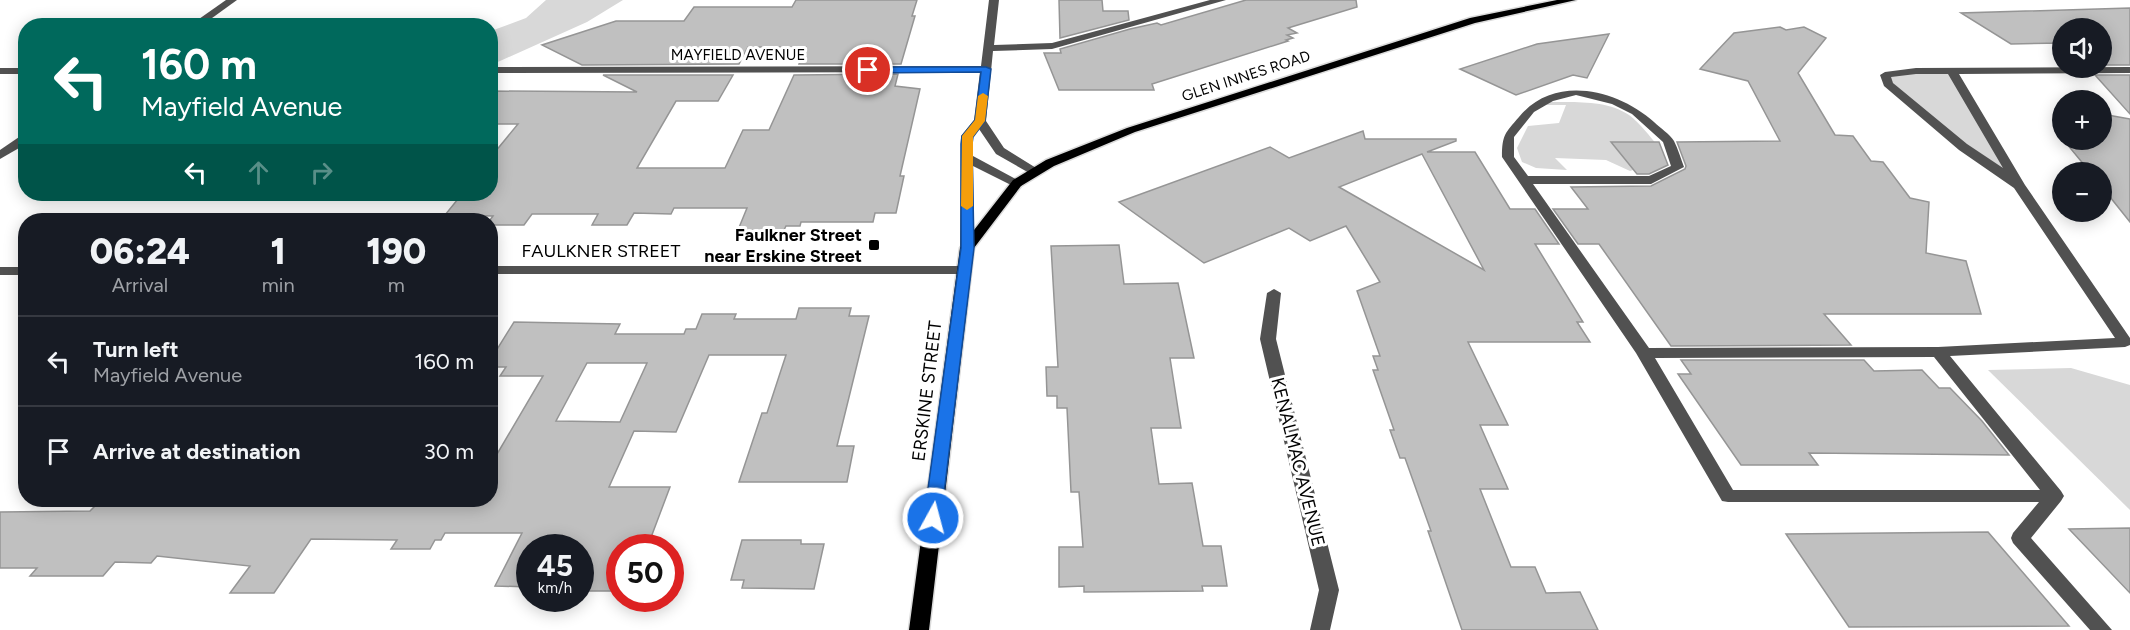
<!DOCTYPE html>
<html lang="en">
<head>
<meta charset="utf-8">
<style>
  body { margin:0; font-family:Figtree,sans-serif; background:#242831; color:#f1f3f6; height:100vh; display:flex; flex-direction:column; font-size:22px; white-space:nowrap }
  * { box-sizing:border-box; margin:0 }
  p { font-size:20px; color:#9ea1a6 }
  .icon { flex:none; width:33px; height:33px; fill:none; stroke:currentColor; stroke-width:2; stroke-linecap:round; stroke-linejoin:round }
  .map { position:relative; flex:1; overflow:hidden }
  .side { position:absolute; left:18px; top:213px; width:480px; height:294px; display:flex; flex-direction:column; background:#171b24; border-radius:24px; box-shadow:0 3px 15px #0003 }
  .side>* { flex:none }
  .hud { position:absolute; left:18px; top:18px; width:480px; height:183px; border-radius:24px; box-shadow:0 3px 15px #0003; background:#00695c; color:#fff; overflow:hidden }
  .controls { position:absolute; left:2052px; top:18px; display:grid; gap:12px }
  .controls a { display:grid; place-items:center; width:60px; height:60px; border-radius:50%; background:#171b24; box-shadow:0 3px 15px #0003; font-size:30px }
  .speed { position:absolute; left:516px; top:534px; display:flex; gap:12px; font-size:30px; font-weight:700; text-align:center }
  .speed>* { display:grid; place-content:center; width:78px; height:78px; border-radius:50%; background:#171b24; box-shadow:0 3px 15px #0003; line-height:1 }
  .speed small { font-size:15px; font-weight:400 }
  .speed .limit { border:9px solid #d22; background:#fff; color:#111 }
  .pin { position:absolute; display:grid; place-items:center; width:51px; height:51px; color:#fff; margin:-26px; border:3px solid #fff; border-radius:50%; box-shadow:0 2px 6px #0007 }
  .me { position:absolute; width:66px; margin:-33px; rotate:7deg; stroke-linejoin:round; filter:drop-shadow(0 0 4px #0008) }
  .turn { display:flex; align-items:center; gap:21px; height:126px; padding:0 24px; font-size:27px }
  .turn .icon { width:78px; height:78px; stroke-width:2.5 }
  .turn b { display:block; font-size:42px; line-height:51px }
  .lanes { display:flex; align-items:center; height:57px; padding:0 24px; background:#0003; justify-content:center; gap:30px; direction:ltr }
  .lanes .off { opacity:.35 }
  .eta { display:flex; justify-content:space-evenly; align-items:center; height:102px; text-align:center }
  .eta b { font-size:36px; font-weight:800; line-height:42px }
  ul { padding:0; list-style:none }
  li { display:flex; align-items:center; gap:18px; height:90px; padding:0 24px; border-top:2px solid #363941 }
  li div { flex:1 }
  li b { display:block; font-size:22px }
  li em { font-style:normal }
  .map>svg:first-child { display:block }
</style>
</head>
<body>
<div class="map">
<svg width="2130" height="630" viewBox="0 0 2130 630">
  <rect width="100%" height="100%" fill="#fff"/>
  <g fill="#d8d8d8">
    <polygon points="546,0 623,0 587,22 491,65 491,31 526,18"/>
    <polygon points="1952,72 2019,185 1928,118 1885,75"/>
    <path d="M1549,102C1574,102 1608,100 1629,115C1640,123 1650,137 1659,147V162L1630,171L1606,160L1555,158L1567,170L1536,168L1522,162L1517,148L1528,126L1559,123L1566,105H1546Z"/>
    <polygon points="2071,368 2130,385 2130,510 1988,370"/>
  </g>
  <g fill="#c0c0c0" stroke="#959595" stroke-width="1.5" fill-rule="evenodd">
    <polygon points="796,0 917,0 912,16 915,16 901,64 799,64 806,47 748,47 739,64 582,65 542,45 616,21 684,21 694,7 792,7"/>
    <polygon points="1059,0 1102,0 1103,11 1128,11 1129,20 1060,38"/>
    <polygon points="1246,0 1356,0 1357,7 1288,28 1297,33 1287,35 1293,38 1286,40 1288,41 1152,84 1154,90 1059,90 1044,53 1061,53 1060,49 1130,29 1157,23 1161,25"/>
    <polygon points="2130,8 2130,65 2102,65 2102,28 2062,28 2062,43 2011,44 1961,13"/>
    <polygon points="1780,27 1786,30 1804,27 1826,38 1798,73 1835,135 1853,136 1871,161 1883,162 1910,198 1929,202 1926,253 1966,261 1981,314 1824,314 1851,345 1671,346 1599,244 1578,244 1553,209 1588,209 1571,187 1651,186 1685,169 1686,166 1677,142 1780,141 1748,81 1700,69 1734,33"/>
    <polygon points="1609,34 1587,78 1573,75 1516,95 1460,69 1537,44"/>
    <polygon points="898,74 895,86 920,89 900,176 904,176 896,213 875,213 873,222 801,222 800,226 786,226 784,230 738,230 747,208 674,208 671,214 634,213 627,225 592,225 598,214 532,214 524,225 490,225 490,220 493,216 445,215 462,194 490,194 490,158 518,124 490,124 490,91 637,92 603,75 733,75 718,101 676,101 637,168 725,168 743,130 769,130 794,75"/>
    <polygon points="2095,75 2130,75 2130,114"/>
    <polygon points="2102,114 2130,119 2130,222 2102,187 2102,172 2090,172 2066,143 2065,140 2102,140"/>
    <path d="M1363,131L1365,139H1456V141L1427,152H1475L1510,209H1535L1559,244H1535L1583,322H1577L1590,342H1468L1508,425H1480L1508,489H1480L1511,567H1535L1546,593L1580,592L1598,630H1462L1428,531H1431L1405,458H1400L1390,430H1394L1373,370H1378L1373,356H1380L1357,291L1380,282L1346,226L1310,241L1289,228L1204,263L1119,202L1270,147L1289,158ZM1422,154L1484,270L1339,187Z"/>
    <polygon points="1611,142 1659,142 1668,165 1649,174 1637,174"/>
    <polygon points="1119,245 1124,284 1178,283 1194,358 1170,358 1181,428 1151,428 1159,484 1192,483 1203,546 1221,546 1227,586 1202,586 1203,591 1084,592 1084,586 1059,587 1059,547 1083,547 1079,492 1071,492 1067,408 1057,408 1057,396 1047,396 1046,367 1058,367 1051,246"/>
    <path d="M799,308H851L849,316H869L837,446H854L847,482H739L762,413H767L786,355H709L676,432L634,431L609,487H670L647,548H620V572L612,591H580V548H530V587L495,586L522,533H445L441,540H435L430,549H391L397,540L311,539L274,593H230L250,566L157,556L151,563L115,562L103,576H30L37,568H0V512L90,511L101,500H306L367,506L371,500H490V466L543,376H500L506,367H491L496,359H491L514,322L620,324L615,334H684L686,329H696L702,314H736L734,319H796ZM587,363H647L620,422L556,421Z"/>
    <polygon points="1681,360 1864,360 1874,371 1922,370 1939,388 1950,388 1982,421 2009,455 1809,453 1818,465 1741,465 1678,374 1691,374"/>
    <polygon points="2130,528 2130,593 2069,529"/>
    <polygon points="1988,532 2069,626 1849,627 1786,534"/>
    <polygon points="742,540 801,540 801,544 824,544 814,589 742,588 744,580 731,580"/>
  </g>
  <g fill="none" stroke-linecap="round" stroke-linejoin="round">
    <defs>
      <polygon id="major" points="1557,0 1576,0 1475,23 1135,132 1054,166 1021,186 974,248 929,630 909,630 960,248 1013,180 1046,160 1127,128 1470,18"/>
    </defs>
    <use href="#major" stroke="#dbdbdb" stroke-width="3"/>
    <g fill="#515151" fill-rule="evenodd">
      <polygon points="226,0 237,0 201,26 189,26"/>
      <polygon points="989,0 999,0 994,45 1052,43 1210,0 1226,0 1052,49 993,51 986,121 1004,148 1041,171 1039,174 1031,174 996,154 979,129 973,136 973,156 1023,183 1021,186 1013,186 973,166 974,248 967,252 960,248 961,136 974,120 980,72 490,73 490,67 981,66"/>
      <path d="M2130,67V73L1959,74L2025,185L2130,338V345L2125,347L1950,356L2061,491L2064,496L2061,501L2031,538L2112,630H2090L2013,543L2011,538L2013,533L2039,502H1728L1722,501L1636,353L1502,157C1502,135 1505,133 1519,117C1554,74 1617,89 1654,122C1660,128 1670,134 1674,141C1678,149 1681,159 1684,167L1651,184H1533L1649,348L1938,347L2115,338L2014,188L1959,150L1884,86L1880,75L1885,72L1916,68ZM1916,74H1948L2003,168L1967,144L1893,83L1891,77ZM1576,95L1612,104L1632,114L1663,142L1671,166L1649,176H1528L1514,157V137L1534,112L1553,101ZM1934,357L2040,490H1733L1655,358Z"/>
      <rect x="0" y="68" width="26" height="6"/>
      <polygon points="22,135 26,135 26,144 0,159 0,150"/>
      <polygon points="490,266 963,266 970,270 963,274 490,274"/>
      <rect x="0" y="267" width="26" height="8"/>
      <polygon points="1274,289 1281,293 1276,339 1339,590 1330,630 1310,630 1319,590 1260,339 1267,293"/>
    </g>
    <use href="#major" fill="#000" fill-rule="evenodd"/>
  </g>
  <polygon fill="#1a73e8" stroke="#114b97" stroke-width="1.5" points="986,67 991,69 985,121 973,137 972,144 974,248 941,518 939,522 927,522 924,518 961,248 961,144 962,136 975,120 981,72 868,73 863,70 868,67"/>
  <polygon fill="#f59e0b" points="983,93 988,96 985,121 973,137 973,206 967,210 961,206 962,136 975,120 978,96"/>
  <rect fill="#000" stroke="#fff" stroke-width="2" x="868" y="239" width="12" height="12" rx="3"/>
  <g text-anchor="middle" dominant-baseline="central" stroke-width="6" stroke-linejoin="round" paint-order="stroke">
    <g font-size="15" fill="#000" stroke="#fff">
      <text x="738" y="55">MAYFIELD AVENUE</text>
      <text transform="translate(1246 76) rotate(-18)">GLEN INNES ROAD</text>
    </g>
    <g font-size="18" font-weight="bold" fill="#000" stroke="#fff" text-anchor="end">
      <text x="862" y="235">Faulkner Street<tspan x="862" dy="21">near Erskine Street</tspan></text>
    </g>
    <g font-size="18" fill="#000" stroke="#fff">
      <text x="601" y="251">FAULKNER STREET</text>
      <text transform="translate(927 391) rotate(-83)">ERSKINE STREET</text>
      <text transform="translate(1298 462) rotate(76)">KENALMAC AVENUE</text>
    </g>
  </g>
</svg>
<div class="controls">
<a><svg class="icon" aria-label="sound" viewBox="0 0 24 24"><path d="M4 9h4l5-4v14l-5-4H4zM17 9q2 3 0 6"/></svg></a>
<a>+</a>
<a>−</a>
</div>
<div class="speed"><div>45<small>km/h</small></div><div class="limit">50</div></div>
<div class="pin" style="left:868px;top:70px;background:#d93025"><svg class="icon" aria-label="arrive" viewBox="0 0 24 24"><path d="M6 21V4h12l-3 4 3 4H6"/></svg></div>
<svg class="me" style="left:933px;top:518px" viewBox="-20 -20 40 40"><circle r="17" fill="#1a73e8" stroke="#fff" stroke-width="3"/><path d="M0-11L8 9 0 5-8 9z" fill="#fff"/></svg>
<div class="hud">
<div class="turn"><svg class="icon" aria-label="left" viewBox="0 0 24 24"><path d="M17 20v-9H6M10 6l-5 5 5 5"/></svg><div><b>160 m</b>Mayfield Avenue</div></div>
<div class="lanes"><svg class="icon" aria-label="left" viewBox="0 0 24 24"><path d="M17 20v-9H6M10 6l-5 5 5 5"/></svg><svg class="icon off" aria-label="ahead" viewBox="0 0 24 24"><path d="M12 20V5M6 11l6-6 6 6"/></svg><svg class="icon off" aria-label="right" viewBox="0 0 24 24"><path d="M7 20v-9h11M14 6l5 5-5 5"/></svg></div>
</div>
<section class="side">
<div class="eta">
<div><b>06:24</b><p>Arrival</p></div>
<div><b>1</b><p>min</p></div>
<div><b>190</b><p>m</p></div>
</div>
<ul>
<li><svg class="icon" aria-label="left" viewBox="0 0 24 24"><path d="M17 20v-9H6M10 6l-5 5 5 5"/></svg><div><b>Turn left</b><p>Mayfield Avenue</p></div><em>160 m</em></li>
<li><svg class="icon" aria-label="arrive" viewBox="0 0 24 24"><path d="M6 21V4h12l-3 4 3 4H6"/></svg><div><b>Arrive at destination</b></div><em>30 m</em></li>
</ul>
</section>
</div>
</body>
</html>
